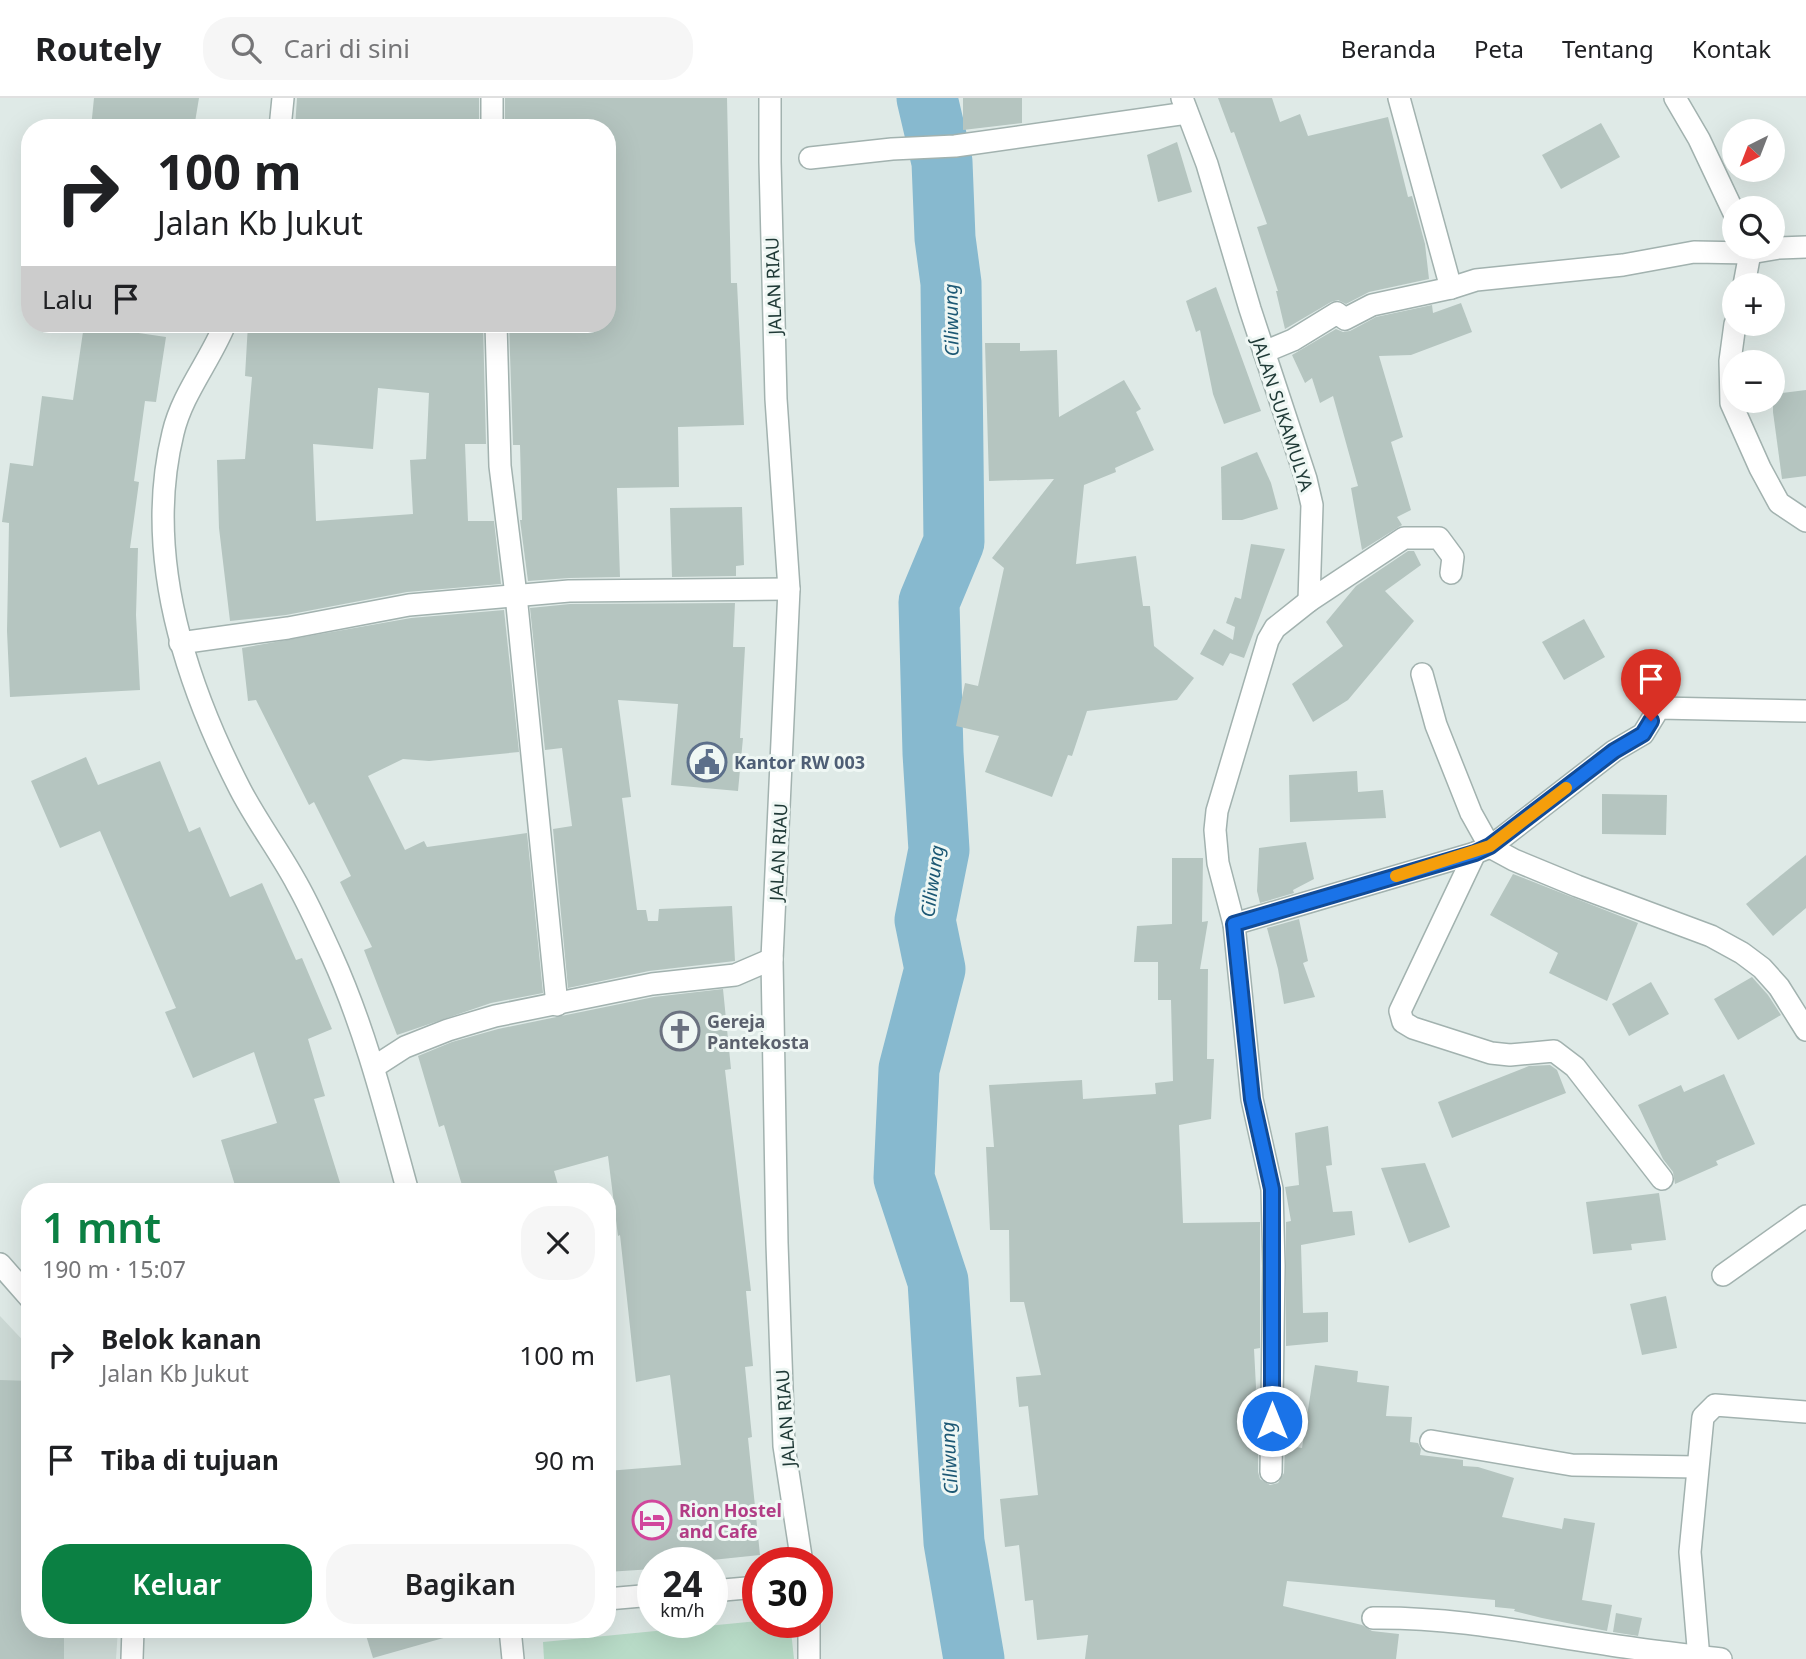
<!DOCTYPE html>
<html lang="id">
<head>
<meta charset="utf-8">
<style>
  body { margin:0; font-family:"Noto Sans",sans-serif; background:#f6f6f6; color:#202124; height:100vh; display:flex; flex-direction:column; font-size:26px; white-space:nowrap }
  * { box-sizing:border-box; margin:0 }
  p { font-size:23px; color:#757577 }
  .icon { flex:none; width:38px; height:38px; fill:none; stroke:currentColor; stroke-width:2; stroke-linecap:round; stroke-linejoin:round }
  .map { position:relative; flex:1; overflow:hidden }
  .drawer { position:absolute; left:21px; top:1085px; width:595px; height:455px; display:flex; flex-direction:column; background:#fff; border-radius:28px; box-shadow:0 7px 28px #0002 }
  .drawer>* { flex:none }
  .hud { position:absolute; left:21px; top:21px; width:595px; height:214px; border-radius:28px; box-shadow:0 7px 28px #0002; background:#fff; color:#202124; overflow:hidden }
  .needle { width:46px; rotate:222deg }
  .controls { position:absolute; left:1722px; top:21px; display:grid; gap:14px }
  .controls a { display:grid; place-items:center; width:63px; height:63px; border-radius:50%; background:#fff; box-shadow:0 7px 28px #0002; font-size:35px }
  .speed { position:absolute; left:637px; top:1449px; display:flex; gap:14px; font-size:35px; font-weight:700; text-align:center }
  .speed>* { display:grid; place-content:center; width:91px; height:91px; border-radius:50%; background:#fff; box-shadow:0 7px 28px #0002; line-height:1 }
  .speed small { font-size:18px; font-weight:400 }
  .speed .limit { border:10px solid #d22; background:#fff; color:#111 }
  .pin { position:absolute; display:grid; place-items:center; width:60px; height:60px; color:#fff; margin:-72px -30px; border-radius:50% 50% 50% 0; rotate:-45deg; box-shadow:0 0 7px #0007 }
  .pin .icon { rotate:45deg }
  .me { position:absolute; width:77px; margin:-38px; rotate:0deg; stroke-linejoin:round; filter:drop-shadow(0 0 5px #0008) }
  .turn { display:flex; align-items:center; gap:24px; height:147px; padding:0 21px; font-size:32px }
  .turn .icon { width:91px; height:91px; stroke-width:2.5 }
  .turn b { display:block; font-size:49px; line-height:60px }
  .then { display:flex; align-items:center; height:66px; padding:0 21px; background:#0003; gap:14px; font-size:26px }
  .round { display:grid; place-items:center; flex:none; width:74px; height:74px; border-radius:28px; background:#f6f6f6 }
  .summary { display:flex; align-items:center; justify-content:space-between; height:119px; padding:0 21px }
  h1 { font-size:42px; font-weight:600; line-height:52px; color:#0b8043 }
  .action { display:flex; gap:14px; margin-top:auto; padding:14px 21px }
  .action a { flex:1; height:80px; border-radius:28px; background:#0b8043; color:#fff; font-size:28px; font-weight:600; line-height:80px; text-align:center }
  .action a+a { background:#f6f6f6; color:#202124 }
  ul { padding:0; list-style:none }
  li { display:flex; align-items:center; gap:21px; height:105px; padding:0 21px }
  li div { flex:1 }
  li b { display:block; font-size:26px }
  li em { font-style:normal }
  header { display:flex; align-items:center; gap:42px; box-sizing:border-box; height:98px; padding:0 35px; background:#fff; border-bottom:2px solid #e0e0e0 }
  header strong { font-size:33px }
  nav { display:flex; gap:38px; margin-inline-start:auto; font-size:24px }
  .search { width:490px; height:63px; background:#f6f6f6; display:flex; align-items:center; gap:18px; box-sizing:border-box; padding:0 24px; border-radius:28px; color:#757577; font-size:26px }
  .map>svg:first-child { display:block }
</style>
</head>
<body>
<header>
<strong>Routely</strong>
<div class="search"><svg class="icon" aria-label="search" viewBox="0 0 24 24"><circle cx="10" cy="10" r="6"/><path d="M15 15l6 6"/></svg>Cari di sini</div>
<nav><a>Beranda</a><a>Peta</a><a>Tentang</a><a>Kontak</a></nav>
</header>
<div class="map">
<svg width="1806" height="1561" viewBox="0 0 1806 1561">
  <rect width="100%" height="100%" fill="#dfeae7"/>
  <polygon fill="#cddad6" points="0,1218 30,1250 30,1531 118,1531 116,1561 0,1561"/>
  <polygon fill="#b8dbc7" points="758,1523 790,1524 794,1561 544,1561 543,1544"/>
  <g fill="none" stroke-linecap="round" stroke-linejoin="round">
    <polyline stroke="#87b9cf" stroke-width="61" points="927,0 942,64 945,140 951,185 954,444 929,504 933,655 939,752 925,822 935,871 909,971 904,1080 938,1183 954,1444 974,1561"/>
  </g>
  <g fill="#b5c5c0" fill-rule="evenodd">
    <polygon points="94,0 199,0 194,30 91,30"/>
    <polygon points="297,0 479,0 479,30 295,30"/>
    <polygon points="505,0 727,0 731,185 737,185 744,327 678,329 679,389 617,390 620,479 569,480 528,483 520,422 522,422 520,347 513,347 509,226 607,226 607,30 505,30"/>
    <polygon points="963,0 1022,0 1022,25 963,32"/>
    <polygon points="1218,0 1272,0 1280,24 1300,16 1308,38 1388,19 1408,99 1412,98 1425,146 1429,181 1369,194 1346,206 1338,202 1331,204 1285,231 1276,193 1278,193 1257,129 1267,126 1234,34 1231,35"/>
    <polygon points="1601,25 1620,59 1561,91 1542,57"/>
    <polygon points="1177,44 1192,94 1158,104 1147,57"/>
    <polygon points="1216,189 1261,313 1224,326 1213,296 1200,232 1196,234 1186,203"/>
    <polygon points="1461,205 1472,234 1411,257 1379,258 1403,339 1391,344 1411,412 1397,419 1402,427 1362,452 1351,390 1358,388 1333,298 1320,305 1312,280 1305,285 1292,257 1336,231 1343,234 1350,233 1376,219 1432,207 1433,215"/>
    <path d="M248,226H483L486,346H465L468,423H494L501,486L407,494L286,517L230,523L219,430L217,362L245,361L252,279L245,278ZM378,290L429,295L426,361L410,362L413,416L316,423L313,346L373,351Z"/>
    <polygon points="84,227 166,239 156,304 145,303 134,383 139,384 130,450 138,450 136,517 140,592 10,599 7,533 9,425 2,424 10,365 33,368 42,298 73,302"/>
    <polygon points="985,245 1020,245 1020,253 1057,252 1059,319 1124,282 1141,311 1136,314 1154,352 1115,370 1116,374 1084,387 1076,466 1136,458 1143,508 1150,508 1154,548 1194,580 1177,602 1087,613 1072,658 1068,657 1052,699 985,674 999,638 956,628 965,585 978,588 1004,470 992,460 1054,381 989,383"/>
    <polygon points="1806,292 1806,378 1782,381 1773,314 1773,296"/>
    <polygon points="1257,354 1271,385 1278,411 1242,422 1222,422 1221,369"/>
    <polygon points="742,409 744,467 736,468 736,478 672,479 670,410"/>
    <polygon points="1251,446 1285,451 1244,560 1230,555 1223,568 1200,556 1214,531 1233,542 1235,529 1226,525 1235,499 1241,501"/>
    <polygon points="1408,453 1414,453 1421,467 1385,493 1414,523 1348,602 1313,624 1292,586 1343,548 1326,524 1356,488"/>
    <polygon points="735,505 733,549 745,549 740,640 743,640 738,693 671,687 678,606 618,602 631,699 622,700 637,812 646,812 648,823 658,823 659,811 732,808 735,863 649,873 568,890 553,731 572,728 562,650 545,652 530,510 570,506"/>
    <polygon points="504,512 519,654 429,663 403,661 368,678 405,752 424,743 427,749 527,735 543,895 491,905 397,937 364,852 372,849 340,784 351,778 314,704 309,707 256,602 248,603 242,550 411,520"/>
    <polygon points="1584,521 1605,559 1564,582 1542,544"/>
    <polygon points="86,659 98,687 160,663 189,734 200,729 230,799 262,785 296,862 302,860 332,931 308,941 325,998 314,1001 341,1088 323,1094 237,1094 221,1042 277,1025 254,954 193,980 165,914 176,910 100,733 60,750 31,683"/>
    <polygon points="1357,673 1358,694 1383,692 1386,720 1290,724 1289,677"/>
    <polygon points="1602,696 1667,697 1666,737 1602,736"/>
    <polygon points="1306,744 1314,781 1293,792 1294,795 1260,805 1257,793 1259,750"/>
    <polygon points="1806,757 1806,810 1773,838 1746,806"/>
    <polygon points="1172,760 1203,760 1202,824 1208,823 1200,871 1208,871 1207,961 1214,961 1211,1021 1179,1027 1183,1125 1260,1124 1260,1250 1254,1251 1256,1289 1253,1318 1254,1343 1258,1343 1258,1374 1260,1381 1270,1387 1278,1385 1284,1375 1285,1347 1302,1350 1315,1267 1358,1273 1357,1284 1389,1288 1386,1318 1412,1319 1410,1344 1418,1345 1421,1351 1420,1357 1463,1362 1463,1368 1478,1369 1514,1380 1502,1419 1562,1431 1564,1420 1595,1425 1582,1502 1612,1507 1607,1533 1542,1520 1514,1513 1515,1511 1495,1509 1495,1502 1287,1483 1283,1508 1362,1527 1372,1533 1399,1536 1396,1561 1085,1561 1088,1537 1037,1542 1033,1502 1025,1503 1019,1447 1005,1449 1000,1401 1038,1397 1028,1308 1019,1309 1016,1279 1041,1277 1024,1204 1010,1204 1009,1132 990,1132 986,1049 994,1049 989,987 1082,982 1083,1001 1156,996 1155,985 1173,983 1171,902 1158,902 1158,864 1134,864 1137,828 1172,826"/>
    <polygon points="1513,776 1638,825 1607,903 1549,875 1558,855 1490,817"/>
    <polygon points="1299,821 1308,863 1303,865 1315,899 1284,906 1278,871 1267,830"/>
    <polygon points="1752,879 1768,897 1781,917 1738,942 1714,901"/>
    <polygon points="1651,884 1669,916 1629,938 1612,906"/>
    <polygon points="723,891 731,971 725,972 751,1193 746,1193 753,1268 745,1269 752,1339 748,1340 760,1457 683,1465 653,1465 653,1471 607,1474 607,1373 681,1367 670,1277 636,1284 620,1137 618,1138 608,1058 554,1073 560,1094 464,1094 444,1027 439,1029 418,958 452,944 498,931 654,899"/>
    <polygon points="1550,967 1557,972 1566,995 1452,1040 1438,1004 1529,968"/>
    <polygon points="1724,976 1755,1046 1716,1063 1718,1067 1675,1086 1673,1074 1663,1061 1638,1007 1681,987 1684,994"/>
    <polygon points="1328,1028 1332,1067 1326,1068 1333,1114 1352,1113 1355,1137 1301,1147 1303,1215 1328,1214 1328,1244 1286,1248 1286,1124 1291,1123 1285,1089 1299,1087 1295,1035"/>
    <polygon points="1425,1065 1450,1129 1409,1145 1381,1070"/>
    <polygon points="1659,1095 1666,1142 1631,1146 1632,1152 1593,1156 1586,1104"/>
    <polygon points="1666,1198 1677,1250 1642,1257 1630,1206"/>
    <polygon points="0,1282 30,1283 30,1531 64,1531 64,1561 0,1561"/>
    <polygon points="1616,1515 1642,1520 1638,1538 1613,1534"/>
    <polygon points="364,1531 446,1531 447,1539 373,1560"/>
  </g>
  <g fill="none" stroke-linecap="round" stroke-linejoin="round">
    <defs>
      <g id="minor">
        <polyline points="492,0 492,30"/>
        <polyline points="770,0 770,64 776,301 789,491 772,861 777,1145 784,1348 802,1465"/>
        <polyline points="1182,0 1207,66 1250,211 1306,381 1312,407 1309,503"/>
        <polyline points="1399,0 1451,190"/>
        <polyline points="1675,0 1699,41 1734,115"/>
        <polyline points="280,30 283,0"/>
        <polyline points="810,60 892,51 955,48 1187,15"/>
        <polyline points="1744,187 1750,155 1748,149"/>
        <path d="M225,226C210,263 182,296 173,335C143,457 185,584 240,691C257,724 280,754 297,786C310,809 321,834 332,858C366,933 386,1014 408,1094"/>
        <polyline points="496,226 500,368 516,497 557,907"/>
        <polyline points="1735,226 1730,263 1731,305 1760,370 1779,405 1806,423"/>
        <polyline points="1264,254 1293,242 1337,215 1345,221 1372,207 1451,190 1476,182 1623,167 1694,154 1750,155 1779,150 1806,149"/>
        <polyline points="180,545 288,530 409,507 569,493 789,491"/>
        <polyline points="1422,576 1436,627 1471,715 1490,749 1514,762 1577,788 1711,838 1742,855 1762,870 1779,889 1806,932"/>
        <polyline points="1475,755 1400,913 1403,924 1413,930 1491,955 1510,957 1554,953 1575,969 1662,1081"/>
        <polyline points="1234,826 1475,755 1490,749 1614,653 1643,636 1659,610 1806,613"/>
        <polyline points="374,969 405,949 448,932 495,918 652,886 735,877 772,861"/>
        <polyline points="0,1166 30,1200"/>
        <polyline points="1723,1177 1806,1118"/>
        <polyline points="1431,1343 1572,1367 1697,1369"/>
        <polyline points="1271,1374 1274,1168 1272,1091 1252,1001 1234,826 1218,765 1215,732 1217,713 1268,542 1275,530 1309,503 1404,440 1439,440 1453,459 1451,475"/>
        <polyline points="712,1493 758,1489"/>
        <polyline points="607,1501 653,1497"/>
        <path d="M1373,1520C1461,1519 1539,1537 1625,1549C1657,1554 1689,1557 1721,1561"/>
        <polyline points="809,1524 809,1561"/>
        <polyline points="510,1531 513,1561"/>
        <polyline points="132,1561 133,1531"/>
        <polyline points="1699,1561 1690,1454 1703,1319 1715,1307 1806,1314"/>
      </g>
    </defs>
    <use href="#minor" stroke="#a2b2af" stroke-width="24"/>
    <use href="#minor" stroke="#fff" stroke-width="21"/>
  </g>
  <g fill="none" stroke-linecap="round" stroke-linejoin="round">
    <defs>
      <polyline id="route" points="1272,1323 1272,1091 1252,1001 1234,826 1475,755 1490,748 1614,653 1643,636 1651,623"/>
    </defs>
    <use href="#route" stroke="#114b97" stroke-width="18"/>
    <use href="#route" stroke="#1a73e8" stroke-width="12"/>
    <polyline stroke="#f59e0b" stroke-width="12" points="1396,778 1490,748 1566,690"/>
  </g>
  <defs>
    <symbol id="civic-ring" viewBox="-11 -11 22 22"><circle r="9.5" fill="#eff7f4" stroke="#5c6f8a" stroke-width="1.5"/><path d="M-.6-6.5H3V-4.5H.6V-3L4-1V1h2V6H-6V1h2V-1L-.6-3ZM-1.2 2.5V6h2.4V2.5Z" fill="#5c6f8a"/></symbol>
    <symbol id="church-ring" viewBox="-11 -11 22 22"><circle r="9.5" fill="#eff7f4" stroke="#6b7280" stroke-width="1.5"/><path d="M-1.2-6h2.4v3.5h3.3v2.4h-3.3V6h-2.4V-.1h-3.3v-2.4h3.3Z" fill="#6b7280"/></symbol>
    <symbol id="hotel-ring" viewBox="-11 -11 22 22"><circle r="9.5" fill="#eff7f4" stroke="#d1479c" stroke-width="1.5"/><path d="M-6-4.5h1.5V1H6V5H4.5V3h-9V5H-6ZM-4 0a1.8 1.8 0 1 1 3.6 0ZM.5 0V-2.5h3Q6-2.5 6 0Z" fill="#d1479c"/></symbol>
  </defs>
  <g fill-rule="evenodd">
    <use href="#civic-ring" x="685" y="642" width="44" height="44"/>
    <use href="#church-ring" x="658" y="911" width="44" height="44"/>
    <use href="#hotel-ring" x="630" y="1400" width="44" height="44"/>
  </g>
  <g text-anchor="middle" dominant-baseline="central" stroke-width="6" stroke-linejoin="round" paint-order="stroke">
    <g font-size="18" fill="#203a37" stroke="#eff7f4">
      <text transform="translate(773 188) rotate(-92)">JALAN RIAU</text>
      <text transform="translate(1283 316) rotate(72)">JALAN SUKAMULYA</text>
      <text transform="translate(778 754) rotate(-87)">JALAN RIAU</text>
      <text transform="translate(785 1320) rotate(-94)">JALAN RIAU</text>
    </g>
    <g font-size="18" font-weight="bold" fill="#4e5e75" stroke="#eff7f4" text-anchor="start">
      <text x="734" y="664">Kantor RW 003</text>
    </g>
    <g font-size="18" font-weight="bold" fill="#5b616d" stroke="#eff7f4" text-anchor="start">
      <text x="707" y="923">Gereja<tspan x="707" dy="21">Pantekosta</tspan></text>
    </g>
    <g font-size="18" font-weight="bold" fill="#b23c85" stroke="#eff7f4" text-anchor="start">
      <text x="679" y="1412">Rion Hostel<tspan x="679" dy="21">and Cafe</tspan></text>
    </g>
    <g font-size="19" font-style="italic" fill="#1c5874" stroke="#eff7f4">
      <text transform="translate(951 222) rotate(-91)">Ciliwung</text>
      <text transform="translate(932 783) rotate(-82)">Ciliwung</text>
      <text transform="translate(949 1360) rotate(-93)">Ciliwung</text>
    </g>
  </g>
</svg>
<div class="controls">
<a><svg class="needle" viewBox="-14 -14 28 28"><path d="M0-13l5 13h-10z" fill="#e53935"/><path d="M0 13l5-13h-10z" fill="#757577"/></svg></a>
<a><svg class="icon" aria-label="search" viewBox="0 0 24 24"><circle cx="10" cy="10" r="6"/><path d="M15 15l6 6"/></svg></a>
<a>+</a>
<a>−</a>
</div>
<div class="speed"><div>24<small>km/h</small></div><div class="limit">30</div></div>
<div class="pin" style="left:1651px;top:623px;background:#d93025"><svg class="icon" aria-label="arrive" viewBox="0 0 24 24"><path d="M6 21V4h12l-3 4 3 4H6"/></svg></div>
<svg class="me" style="left:1272px;top:1323px" viewBox="-20 -20 40 40"><circle r="17" fill="#1a73e8" stroke="#fff" stroke-width="3"/><path d="M0-11L8 9 0 5-8 9z" fill="#fff"/></svg>
<div class="hud">
<div class="turn"><svg class="icon" aria-label="right" viewBox="0 0 24 24"><path d="M7 20v-9h11M14 6l5 5-5 5"/></svg><div><b>100 m</b>Jalan Kb Jukut</div></div>
<div class="then">Lalu<svg class="icon" aria-label="arrive" viewBox="0 0 24 24"><path d="M6 21V4h12l-3 4 3 4H6"/></svg></div>
</div>
<section class="drawer">
<div class="summary"><div><h1>1 mnt</h1><p>190 m · 15:07</p></div><a class="round"><svg class="icon" aria-label="close" viewBox="0 0 24 24"><path d="M6 6l12 12M18 6L6 18"/></svg></a></div>
<ul>
<li><svg class="icon" aria-label="right" viewBox="0 0 24 24"><path d="M7 20v-9h11M14 6l5 5-5 5"/></svg><div><b>Belok kanan</b><p>Jalan Kb Jukut</p></div><em>100 m</em></li>
<li><svg class="icon" aria-label="arrive" viewBox="0 0 24 24"><path d="M6 21V4h12l-3 4 3 4H6"/></svg><div><b>Tiba di tujuan</b></div><em>90 m</em></li>
</ul>
<div class="action"><a>Keluar</a><a>Bagikan</a></div>
</section>
</div>
</body>
</html>
